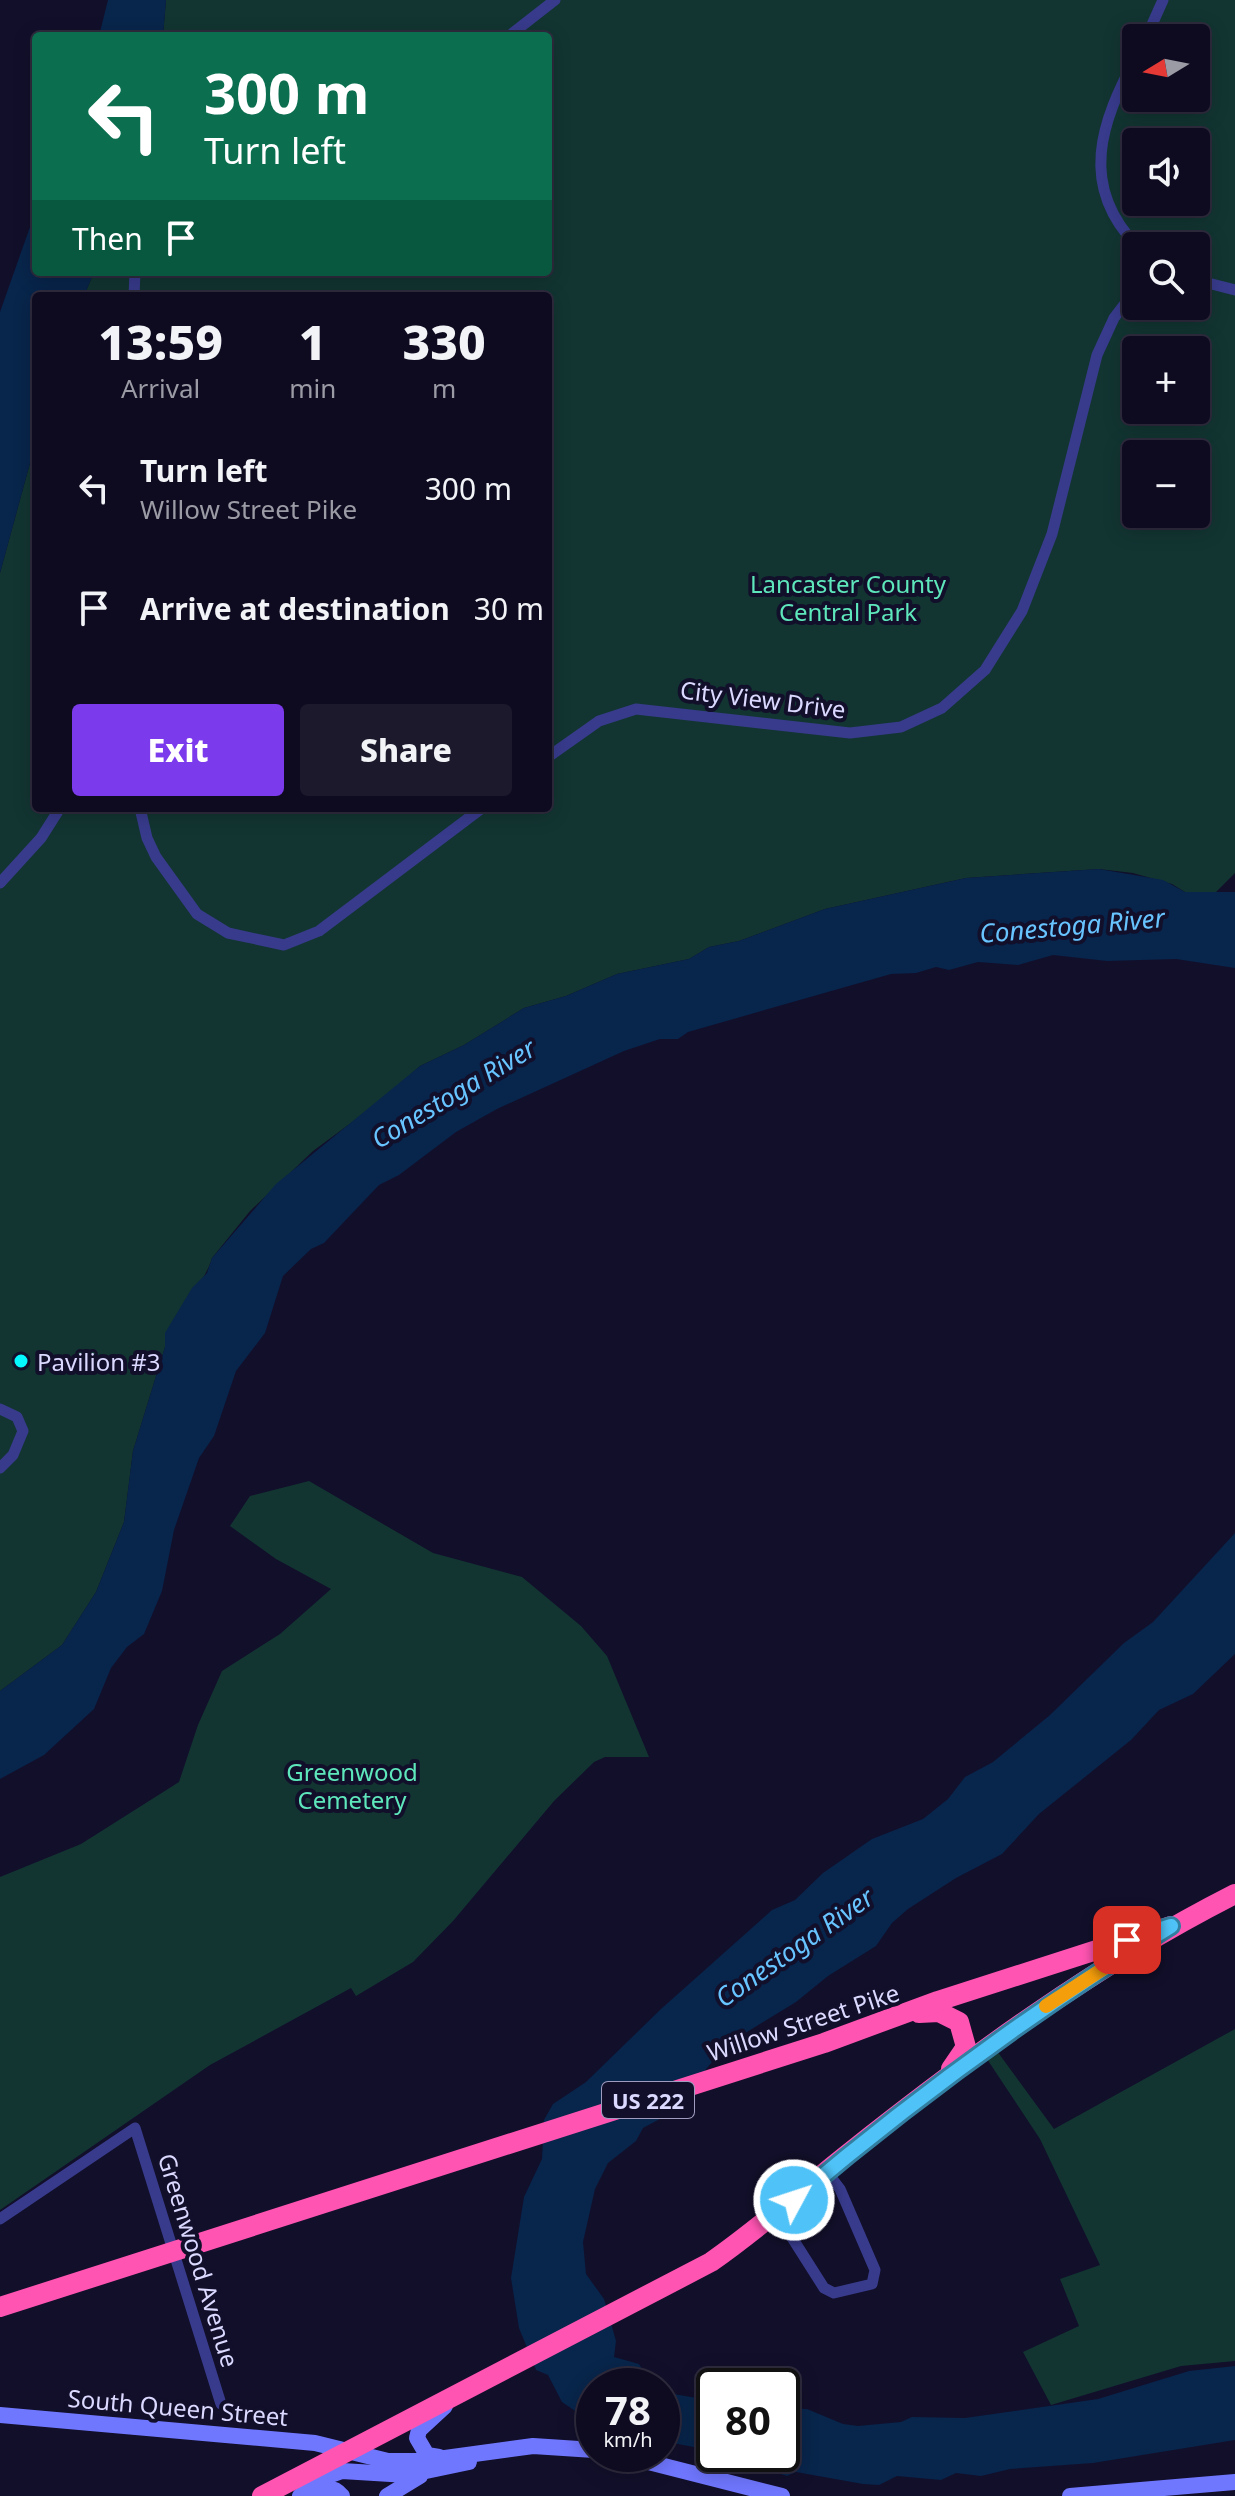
<!DOCTYPE html>
<html lang="en">
<head>
<meta charset="utf-8">
<style>
  body { margin:0; font-family:"Noto Sans",sans-serif; background:#1c192d; color:#f1f3f6; height:100vh; display:flex; flex-direction:column; font-size:30px; white-space:nowrap }
  * { box-sizing:border-box; margin:0 }
  p { font-size:26px; color:#9b9ba5 }
  .icon { flex:none; width:44px; height:44px; fill:none; stroke:currentColor; stroke-width:2; stroke-linecap:round; stroke-linejoin:round }
  .map { position:relative; flex:1; overflow:hidden }
  .drawer { position:absolute; left:32px; top:292px; width:520px; height:520px; display:flex; flex-direction:column; background:#0e0b20; border-radius:8px; box-shadow:0 4px 20px #0003,0 0 0 2px #2e2b3e }
  .drawer>* { flex:none }
  .guide { position:absolute; left:32px; top:32px; width:520px; height:244px; border-radius:8px; box-shadow:0 4px 20px #0003,0 0 0 2px #2e2b3e; background:#0b6e4f; color:#fff; overflow:hidden }
  .needle { width:52px; rotate:260deg }
  .controls { position:absolute; left:1122px; top:24px; display:grid; gap:16px }
  .controls a { display:grid; place-items:center; width:88px; height:88px; border-radius:8px; background:#0e0b20; box-shadow:0 4px 20px #0003,0 0 0 2px #2e2b3e; font-size:40px }
  .speed { position:absolute; left:576px; top:2368px; display:flex; gap:16px; font-size:40px; font-weight:700; text-align:center }
  .speed>* { display:grid; place-content:center; width:104px; height:104px; border-radius:50%; background:#0e0b20; box-shadow:0 4px 20px #0003,0 0 0 2px #2e2b3e; line-height:1 }
  .speed small { font-size:20px; font-weight:400 }
  .speed .limit { border:4px solid #111; border-radius:12px; background:#fff; color:#111 }
  .pin { position:absolute; display:grid; place-items:center; width:68px; height:68px; color:#fff; margin:-34px; border-radius:16px; box-shadow:0 4px 12px #0006 }
  .me { position:absolute; width:88px; margin:-44px; rotate:50deg; stroke-linejoin:round; filter:drop-shadow(0 0 6px #0008) }
  .turn { display:flex; align-items:center; gap:28px; height:168px; padding:0 40px; font-size:36px }
  .turn .icon { width:104px; height:104px; stroke-width:2.5 }
  .turn b { display:block; font-size:56px; line-height:68px }
  .then { display:flex; align-items:center; height:76px; padding:0 40px; background:#0003; gap:16px; font-size:30px }
  .eta { display:flex; justify-content:space-evenly; align-items:center; height:136px; text-align:center }
  .eta b { font-size:48px; font-weight:800; line-height:56px }
  .button { display:flex; gap:16px; margin-top:auto; padding:16px 40px }
  .button a { flex:1; height:92px; border-radius:8px; background:#7c3aed; color:#fff; font-size:32px; font-weight:800; line-height:92px; text-align:center }
  .button a+a { background:#1c192d; color:#f1f3f6 }
  ul { padding:0; list-style:none }
  li { display:flex; align-items:center; gap:24px; height:120px; padding:0 40px }
  li div { flex:1 }
  li b { display:block; font-size:30px }
  li em { font-style:normal }
  .map>svg:first-child { display:block }
</style>
</head>
<body>
<div class="map">
<svg width="1235" height="2496" viewBox="0 0 1235 2496">
  <rect width="100%" height="100%" fill="#120f2b"/>
  <g fill="#123532" fill-rule="evenodd">
    <path d="M166,0H1235V873L1216,892H1185L1172,884L1133,873L1099,869L966,878L825,909L739,941L709,947L689,959L617,974L566,996L524,1008L464,1045L420,1066L382,1100L313,1151L250,1211L212,1258C203,1290 166,1314 165,1347L133,1451L124,1522L96,1592L62,1645L0,1691V573L36,441V808H548V296H84L94,272H548V36H163ZM1136,38H1196V98H1136ZM1136,142H1196V202H1136ZM1136,246H1196V306H1136ZM1136,350H1196V410H1136ZM1136,454H1196V514H1136Z"/>
    <polygon points="309,1481 433,1553 522,1577 581,1626 607,1656 649,1757 605,1757 594,1762 554,1801 453,1921 413,1962 356,1996 351,1988 210,2065 0,2210 0,1877 81,1844 179,1782 198,1725 222,1671 280,1634 331,1589 276,1559 230,1526 250,1496"/>
    <polygon points="1235,2029 1235,2361 1181,2366 1051,2405 1023,2352 1079,2326 1060,2279 1100,2265 1040,2139 987,2059 997,2051 1054,2129"/>
  </g>
  <g fill="#08254b">
    <polygon points="108,0 166,0 163,36 99,36"/>
    <polygon points="36,210 36,272 94,272 84,296 36,296 36,441 0,573 0,312"/>
    <polygon points="1099,869 1163,880 1185,892 1235,892 1235,968 1176,959 1107,961 1053,955 1018,965 978,962 949,970 936,967 916,973 891,974 688,1032 678,1039 660,1039 624,1051 497,1109 456,1132 399,1175 379,1185 324,1243 311,1249 283,1276 265,1333 236,1371 214,1436 199,1458 174,1530 162,1591 144,1634 127,1647 111,1668 94,1709 44,1755 0,1779 0,1691 62,1645 96,1592 124,1522 133,1451 165,1347 165,1333 192,1288 207,1273 212,1258 276,1184 420,1066 464,1045 524,1008 566,996 617,974 689,959 709,947 739,941 825,909 966,878"/>
    <polygon points="1235,1533 1235,1654 1193,1694 1159,1710 1131,1740 1039,1814 1002,1854 956,1878 908,1909 892,1923 876,1946 828,1976 796,2002 729,2043 706,2069 686,2105 643,2128 636,2141 608,2163 595,2189 583,2242 586,2274 604,2299 616,2341 614,2357 639,2364 653,2386 594,2386 594,2424 562,2402 548,2375 536,2370 519,2328 511,2278 524,2197 542,2159 544,2120 553,2104 586,2082 661,2009 772,1910 795,1900 823,1873 872,1839 923,1819 948,1799 965,1777 993,1762 1050,1715 1124,1643 1153,1622"/>
    <polygon points="1235,2366 1235,2440 1093,2463 1010,2469 981,2476 956,2473 941,2480 897,2476 879,2485 863,2484 796,2472 787,2476 732,2459 712,2457 704,2449 662,2441 662,2392 714,2401 714,2454 782,2454 782,2408 807,2409 843,2424 858,2426 901,2422 912,2417 965,2418 1098,2399 1189,2371"/>
  </g>
  <g fill="none" stroke-linecap="round" stroke-linejoin="round">
    <g stroke="#383b8c" stroke-width="11">
      <polyline points="509,36 555,0"/>
      <polyline points="1146,38 1163,0"/>
      <path d="M1136,57C1101,122 1078,185 1137,246"/>
      <polyline points="1196,280 1235,290"/>
      <polyline points="134,296 135,272"/>
      <polyline points="548,757 599,721 636,709 850,733 901,727 942,708 985,670 1022,611 1052,534 1097,355 1114,318 1136,289"/>
      <polyline points="140,808 147,838 156,857 197,914 228,933 284,945 319,931 482,808"/>
      <polyline points="0,883 41,838 60,808"/>
      <polyline points="0,1409 17,1417 23,1431 13,1455 0,1468"/>
      <polyline points="777,2214 824,2288 834,2293 872,2284 875,2270 840,2189 827,2172"/>
      <polyline points="0,2219 135,2128 221,2404"/>
    </g>
    <g stroke="#7077ff" stroke-width="16">
      <polyline points="0,2415 315,2443 388,2461 423,2461 533,2446 594,2450"/>
      <polyline points="617,2454 782,2496"/>
      <polyline points="439,2457 427,2455 417,2438 419,2430 445,2406"/>
      <polyline points="305,2484 342,2471 407,2475 469,2462"/>
      <path d="M300,2496C314,2489 331,2482 342,2496"/>
      <polyline points="387,2496 420,2476"/>
      <polyline points="1070,2496 1235,2482"/>
    </g>
    <g stroke="#ff54b2" stroke-width="20">
      <polyline points="919,2013 939,2012 959,2022 966,2047 951,2069"/>
      <polyline points="0,2307 824,2043 938,2001 1171,1926"/>
      <path d="M262,2496L711,2262C760,2228 803,2189 850,2152C971,2056 1097,1964 1235,1894"/>
    </g>
  </g>
  <g fill="none" stroke-linecap="round" stroke-linejoin="round">
    <defs>
      <path id="route" d="M794,2200C912,2100 1039,2007 1171,1926L1127,1940"/>
    </defs>
    <use href="#route" stroke="#337fa1" stroke-width="20"/>
    <use href="#route" stroke="#4fc3f7" stroke-width="14"/>
    <polyline stroke="#f59e0b" stroke-width="14" points="1046,2006 1132,1950"/>
  </g>
  <circle fill="#05f8ff" stroke="#120f2b" stroke-width="3" cx="21" cy="1361" r="8"/>
  <g text-anchor="middle" dominant-baseline="central" stroke-width="8" stroke-linejoin="round" paint-order="stroke">
    <rect fill="#120f2b" stroke="#9f9cbf" stroke-width="2" x="602" y="2082" width="92" height="36" rx="6"/>
    <g font-size="22" font-weight="bold" fill="#dbd9ff">
      <text x="648" y="2100">US 222</text>
    </g>
    <g font-size="24" fill="#5ee7bb" stroke="#120f2b">
      <text x="848" y="583">Lancaster County<tspan x="848" dy="28">Central Park</tspan></text>
      <text x="352" y="1771">Greenwood<tspan x="352" dy="28">Cemetery</tspan></text>
    </g>
    <g font-size="24" fill="#dbd9ff" stroke="#120f2b">
      <text transform="translate(763 699) rotate(7)">City View Drive</text>
      <text transform="translate(803 2022) rotate(-18)">Willow Street Pike</text>
      <text transform="translate(199 2260) rotate(73)">Greenwood Avenue</text>
      <text transform="translate(178 2407) rotate(5)">South Queen Street</text>
    </g>
    <g font-size="24" fill="#dbd9ff" stroke="#120f2b" text-anchor="start">
      <text x="37" y="1361">Pavilion #3</text>
    </g>
    <g font-size="26" font-style="italic" fill="#67c4ff" stroke="#120f2b">
      <text transform="translate(1072 925) rotate(-5)">Conestoga River</text>
      <text transform="translate(453 1093) rotate(-31)">Conestoga River</text>
      <text transform="translate(794 1947) rotate(-35)">Conestoga River</text>
    </g>
  </g>
</svg>
<div class="controls">
<a><svg class="needle" viewBox="-14 -14 28 28"><path d="M0-13l5 13h-10z" fill="#e53935"/><path d="M0 13l5-13h-10z" fill="#9b9ba5"/></svg></a>
<a><svg class="icon" aria-label="sound" viewBox="0 0 24 24"><path d="M4 9h4l5-4v14l-5-4H4zM17 9q2 3 0 6"/></svg></a>
<a><svg class="icon" aria-label="search" viewBox="0 0 24 24"><circle cx="10" cy="10" r="6"/><path d="M15 15l6 6"/></svg></a>
<a>+</a>
<a>−</a>
</div>
<div class="speed"><div>78<small>km/h</small></div><div class="limit">80</div></div>
<div class="pin" style="left:1127px;top:1940px;background:#d93025"><svg class="icon" aria-label="arrive" viewBox="0 0 24 24"><path d="M6 21V4h12l-3 4 3 4H6"/></svg></div>
<svg class="me" style="left:794px;top:2200px" viewBox="-20 -20 40 40"><circle r="17" fill="#4fc3f7" stroke="#fff" stroke-width="3"/><path d="M0-11L8 9 0 5-8 9z" fill="#fff"/></svg>
<div class="guide">
<div class="turn"><svg class="icon" aria-label="left" viewBox="0 0 24 24"><path d="M17 20v-9H6M10 6l-5 5 5 5"/></svg><div><b>300 m</b>Turn left</div></div>
<div class="then">Then<svg class="icon" aria-label="arrive" viewBox="0 0 24 24"><path d="M6 21V4h12l-3 4 3 4H6"/></svg></div>
</div>
<section class="drawer">
<div class="eta">
<div><b>13:59</b><p>Arrival</p></div>
<div><b>1</b><p>min</p></div>
<div><b>330</b><p>m</p></div>
</div>
<ul>
<li><svg class="icon" aria-label="left" viewBox="0 0 24 24"><path d="M17 20v-9H6M10 6l-5 5 5 5"/></svg><div><b>Turn left</b><p>Willow Street Pike</p></div><em>300 m</em></li>
<li><svg class="icon" aria-label="arrive" viewBox="0 0 24 24"><path d="M6 21V4h12l-3 4 3 4H6"/></svg><div><b>Arrive at destination</b></div><em>30 m</em></li>
</ul>
<div class="button"><a>Exit</a><a>Share</a></div>
</section>
</div>
</body>
</html>
